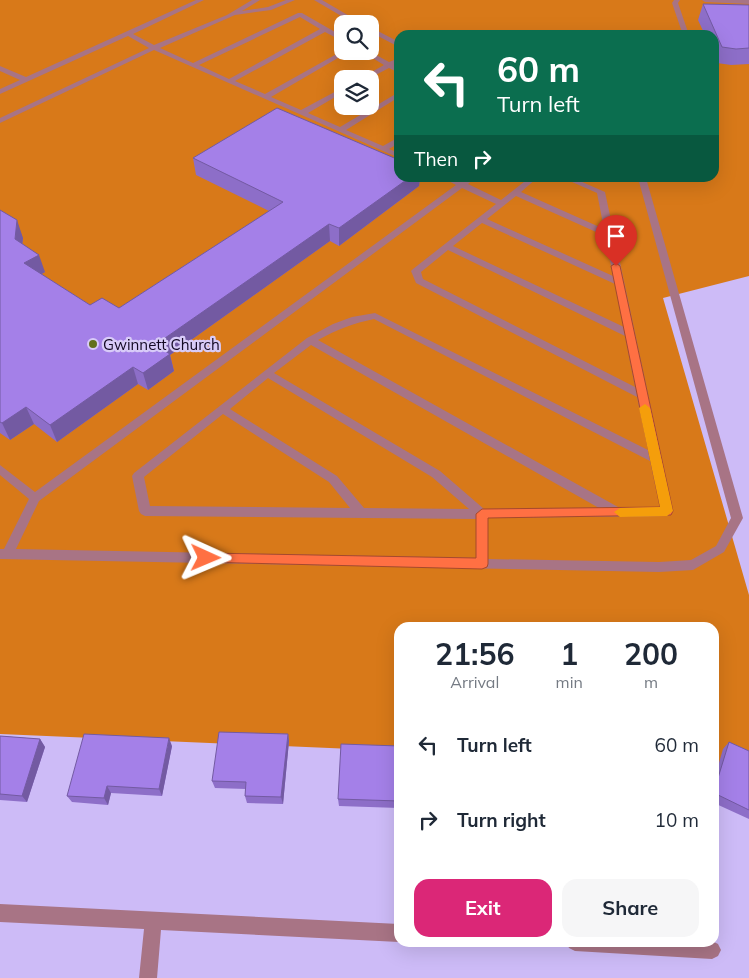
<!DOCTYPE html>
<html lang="en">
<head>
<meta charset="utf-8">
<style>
  body { margin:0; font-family:Mulish,sans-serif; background:#f6f6f7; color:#1f2937; height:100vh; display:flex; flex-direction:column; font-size:19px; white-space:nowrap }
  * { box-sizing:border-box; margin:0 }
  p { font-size:16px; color:#747a83 }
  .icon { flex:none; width:28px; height:28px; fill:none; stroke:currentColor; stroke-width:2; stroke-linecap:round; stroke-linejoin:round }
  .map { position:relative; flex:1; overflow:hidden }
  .side { position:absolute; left:394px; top:622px; width:325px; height:325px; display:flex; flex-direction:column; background:#fff; border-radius:15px; box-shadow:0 5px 20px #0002 }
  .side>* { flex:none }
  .guide { position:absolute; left:394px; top:30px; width:325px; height:152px; border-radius:15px; box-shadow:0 5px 20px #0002; background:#0b6e4f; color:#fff; overflow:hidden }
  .tools { position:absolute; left:334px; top:15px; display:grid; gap:10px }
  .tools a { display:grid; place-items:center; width:45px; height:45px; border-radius:10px; background:#fff; box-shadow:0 5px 20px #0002; font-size:25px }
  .pin { position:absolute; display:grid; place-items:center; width:42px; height:42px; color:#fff; margin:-51px -21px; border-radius:50% 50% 50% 0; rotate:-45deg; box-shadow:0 0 5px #0007 }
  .pin .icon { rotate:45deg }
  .me { position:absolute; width:55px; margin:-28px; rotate:91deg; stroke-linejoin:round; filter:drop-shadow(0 0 4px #0008) }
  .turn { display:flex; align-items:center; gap:18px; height:105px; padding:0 20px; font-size:22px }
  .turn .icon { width:65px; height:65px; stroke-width:2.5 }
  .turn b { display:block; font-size:35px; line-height:42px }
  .then { display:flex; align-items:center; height:48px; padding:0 20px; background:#0003; gap:10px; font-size:19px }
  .eta { display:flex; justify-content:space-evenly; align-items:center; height:85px; text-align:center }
  .eta b { font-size:30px; font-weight:700; line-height:35px }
  .button { display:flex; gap:10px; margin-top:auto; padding:10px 20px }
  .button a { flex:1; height:58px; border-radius:15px; background:#db2777; color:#fff; font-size:20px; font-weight:700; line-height:58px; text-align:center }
  .button a+a { background:#f6f6f7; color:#1f2937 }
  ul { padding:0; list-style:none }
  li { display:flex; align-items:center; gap:15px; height:75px; padding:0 20px }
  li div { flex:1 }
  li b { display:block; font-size:19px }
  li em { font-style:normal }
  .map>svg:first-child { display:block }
</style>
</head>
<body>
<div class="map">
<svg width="749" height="978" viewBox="0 0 749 978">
  <rect width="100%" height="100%" fill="#cdbbf7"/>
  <path fill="#d87919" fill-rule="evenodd" d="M0,0H749V276L663,298L749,595V766L714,765V628H399V751L0,734ZM342,24H370V51H342ZM399,35H714V178H399ZM342,79H370V106H342Z"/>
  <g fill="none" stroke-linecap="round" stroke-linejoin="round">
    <g fill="#a87485" fill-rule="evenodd">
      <path d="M196,0H204L133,34L154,45L227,15L252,0H260L242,11L268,7L286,0H295L271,10L235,15L160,48L193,63L298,13H302L342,36V41L325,32L235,81L265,94L342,51H350L271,97L301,110L342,88V93L308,113L340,127L399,92V97L346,130L383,146L399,137V143L389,149L399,153V158L154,50L0,123V118L149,48L128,36L0,94V89L20,80L0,71V66L26,77ZM300,17L320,29L229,79L199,65Z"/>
      <polygon points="314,0 322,0 363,24 355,24"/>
      <polygon points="674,0 680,0 678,3 689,35 683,35 672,3"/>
      <polygon points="702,0 749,0 749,4 705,2"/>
      <polygon points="370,27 399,42 399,47 370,32"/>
      <polygon points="361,51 369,51 389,62 399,58 399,63 394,65 399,68 399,73 389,68 368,79 359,79 384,65"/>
      <path d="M443,178H453L461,181L466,178H475L468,184L501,200L529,178H537L521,192L604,229L597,193L563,178H573L605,192L673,511L671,514L667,516L488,518V559L659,562L691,560L716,546L731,518L638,178H646L743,518L724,552L693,570L659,572L0,559V549H4L29,499L0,475V465L35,492L456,185ZM462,188L496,204L413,269L411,271L416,283L637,397L648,450L375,313L352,317L333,324L307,338L134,473L132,476L139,511L141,514L145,516L476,519V558L16,549L39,501ZM516,196L605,236L613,276L487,219ZM482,223L615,284L624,327L453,246ZM448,250L625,336L635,387L423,279L421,272ZM374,319L650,461L660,507H618L318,340C336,330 354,323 374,319ZM311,345L599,508L484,509L440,471L274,373ZM268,378L432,477L469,509L364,508L337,476L230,409ZM223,414L329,482L350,508L150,506L144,477Z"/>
    </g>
    <g fill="#a87485" fill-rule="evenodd">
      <polygon points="0,904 399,924 399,942 161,930 157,978 139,978 144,929 0,922"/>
      <polygon points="566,942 714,942 718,944 721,950 718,956 712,959 575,951 569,948"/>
    </g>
  </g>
  <g fill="#8d6ec8">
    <polygon points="703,4 749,5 749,64 731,65 717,63 714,55 714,35 705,35 698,20"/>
    <polygon points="193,158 399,178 420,178 419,186 339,246 330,241 170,355 174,371 148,390 138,384 57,442 34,424 10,440 0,433 0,210 23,238 22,244 45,272 41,274 90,305 119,308 269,211 196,175"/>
    <polygon points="288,734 289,741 283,804 247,803 245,796 246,789 215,788 212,781"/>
    <polygon points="0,736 40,739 45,747 27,802 0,800"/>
    <polygon points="729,742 749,751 749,819 714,803 714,780 723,749"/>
    <polygon points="172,746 162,796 111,793 108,805 72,802 67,796"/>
    <polygon points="399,746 399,808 339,806 338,799"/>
  </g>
  <g fill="#735aa2">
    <polygon points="409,178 420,178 419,186 339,246 339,228"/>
    <polygon points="17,220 23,238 21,257 15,239"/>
    <polygon points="329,224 330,241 170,355 174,371 148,390 143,373 155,345"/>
    <polygon points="39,255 45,272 30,281 24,263"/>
    <polygon points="133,367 138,384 57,442 50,425"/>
    <polygon points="26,407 34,424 10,440 2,423"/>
    <polygon points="288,734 289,741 283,804 281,797"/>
    <polygon points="169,738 172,746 162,796 159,789"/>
    <polygon points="40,739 45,747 27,802 22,796"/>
    <polygon points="107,786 111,793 108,805 104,798"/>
  </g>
  <g fill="#a480e8" stroke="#735aa2">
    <polygon points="703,4 749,5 749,48 736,49 722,47"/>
    <polygon points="277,108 399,160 399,178 409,178 339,228 329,224 155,345 170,354 143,373 133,367 50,425 26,407 2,423 0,422 0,210 17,220 15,239 39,255 24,263 90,305 102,298 119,308 283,202 193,158"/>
    <polygon points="219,732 288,734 281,797 245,796 246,782 212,781"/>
    <polygon points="84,734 169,738 159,789 107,786 104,798 67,796"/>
    <polygon points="0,736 40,739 22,796 0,794"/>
    <polygon points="729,742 749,751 749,810 714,793 714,791"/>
    <polygon points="341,744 399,746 399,801 338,799"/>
  </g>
  <polygon fill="#ff7043" stroke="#a6492c" points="616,263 620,266 673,511 671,515 488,518 488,564 487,567 482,569 201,562 199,558 201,555 206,553 476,558 476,514 482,509 660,507 611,266"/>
  <polygon fill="#f59e0b" points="645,404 650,408 673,511 667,516 620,517 614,512 620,508 660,507 639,408"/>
  <circle fill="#62701b" stroke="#d8cbf8" stroke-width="2" cx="93" cy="344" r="5"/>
  <g text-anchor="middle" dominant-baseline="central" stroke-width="4.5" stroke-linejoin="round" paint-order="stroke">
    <g font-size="15" fill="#130923" stroke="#d8cbf8" text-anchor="start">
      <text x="103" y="344">Gwinnett Church</text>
    </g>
  </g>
</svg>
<div class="tools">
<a><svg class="icon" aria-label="search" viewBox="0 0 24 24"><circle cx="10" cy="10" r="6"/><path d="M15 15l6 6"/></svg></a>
<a><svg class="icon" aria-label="layers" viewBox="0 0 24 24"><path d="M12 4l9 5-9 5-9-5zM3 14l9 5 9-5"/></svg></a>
</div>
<div class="pin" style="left:616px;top:266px;background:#d93025"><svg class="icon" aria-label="arrive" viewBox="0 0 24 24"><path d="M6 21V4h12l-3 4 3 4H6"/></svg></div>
<svg class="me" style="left:206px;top:558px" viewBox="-20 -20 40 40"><path d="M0-17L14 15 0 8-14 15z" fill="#ff7043" stroke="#fff" stroke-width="4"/></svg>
<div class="guide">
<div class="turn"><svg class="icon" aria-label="left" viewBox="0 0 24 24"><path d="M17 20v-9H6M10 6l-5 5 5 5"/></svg><div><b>60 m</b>Turn left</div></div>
<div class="then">Then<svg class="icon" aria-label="right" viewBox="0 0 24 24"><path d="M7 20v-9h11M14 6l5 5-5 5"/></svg></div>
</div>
<section class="side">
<div class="eta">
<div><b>21:56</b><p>Arrival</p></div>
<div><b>1</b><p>min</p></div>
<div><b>200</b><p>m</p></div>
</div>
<ul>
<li><svg class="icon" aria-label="left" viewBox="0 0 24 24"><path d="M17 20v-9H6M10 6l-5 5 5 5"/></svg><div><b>Turn left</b></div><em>60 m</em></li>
<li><svg class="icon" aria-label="right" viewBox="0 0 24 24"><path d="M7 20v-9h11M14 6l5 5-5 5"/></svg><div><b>Turn right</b></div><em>10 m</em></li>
</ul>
<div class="button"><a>Exit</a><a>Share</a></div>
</section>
</div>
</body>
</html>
